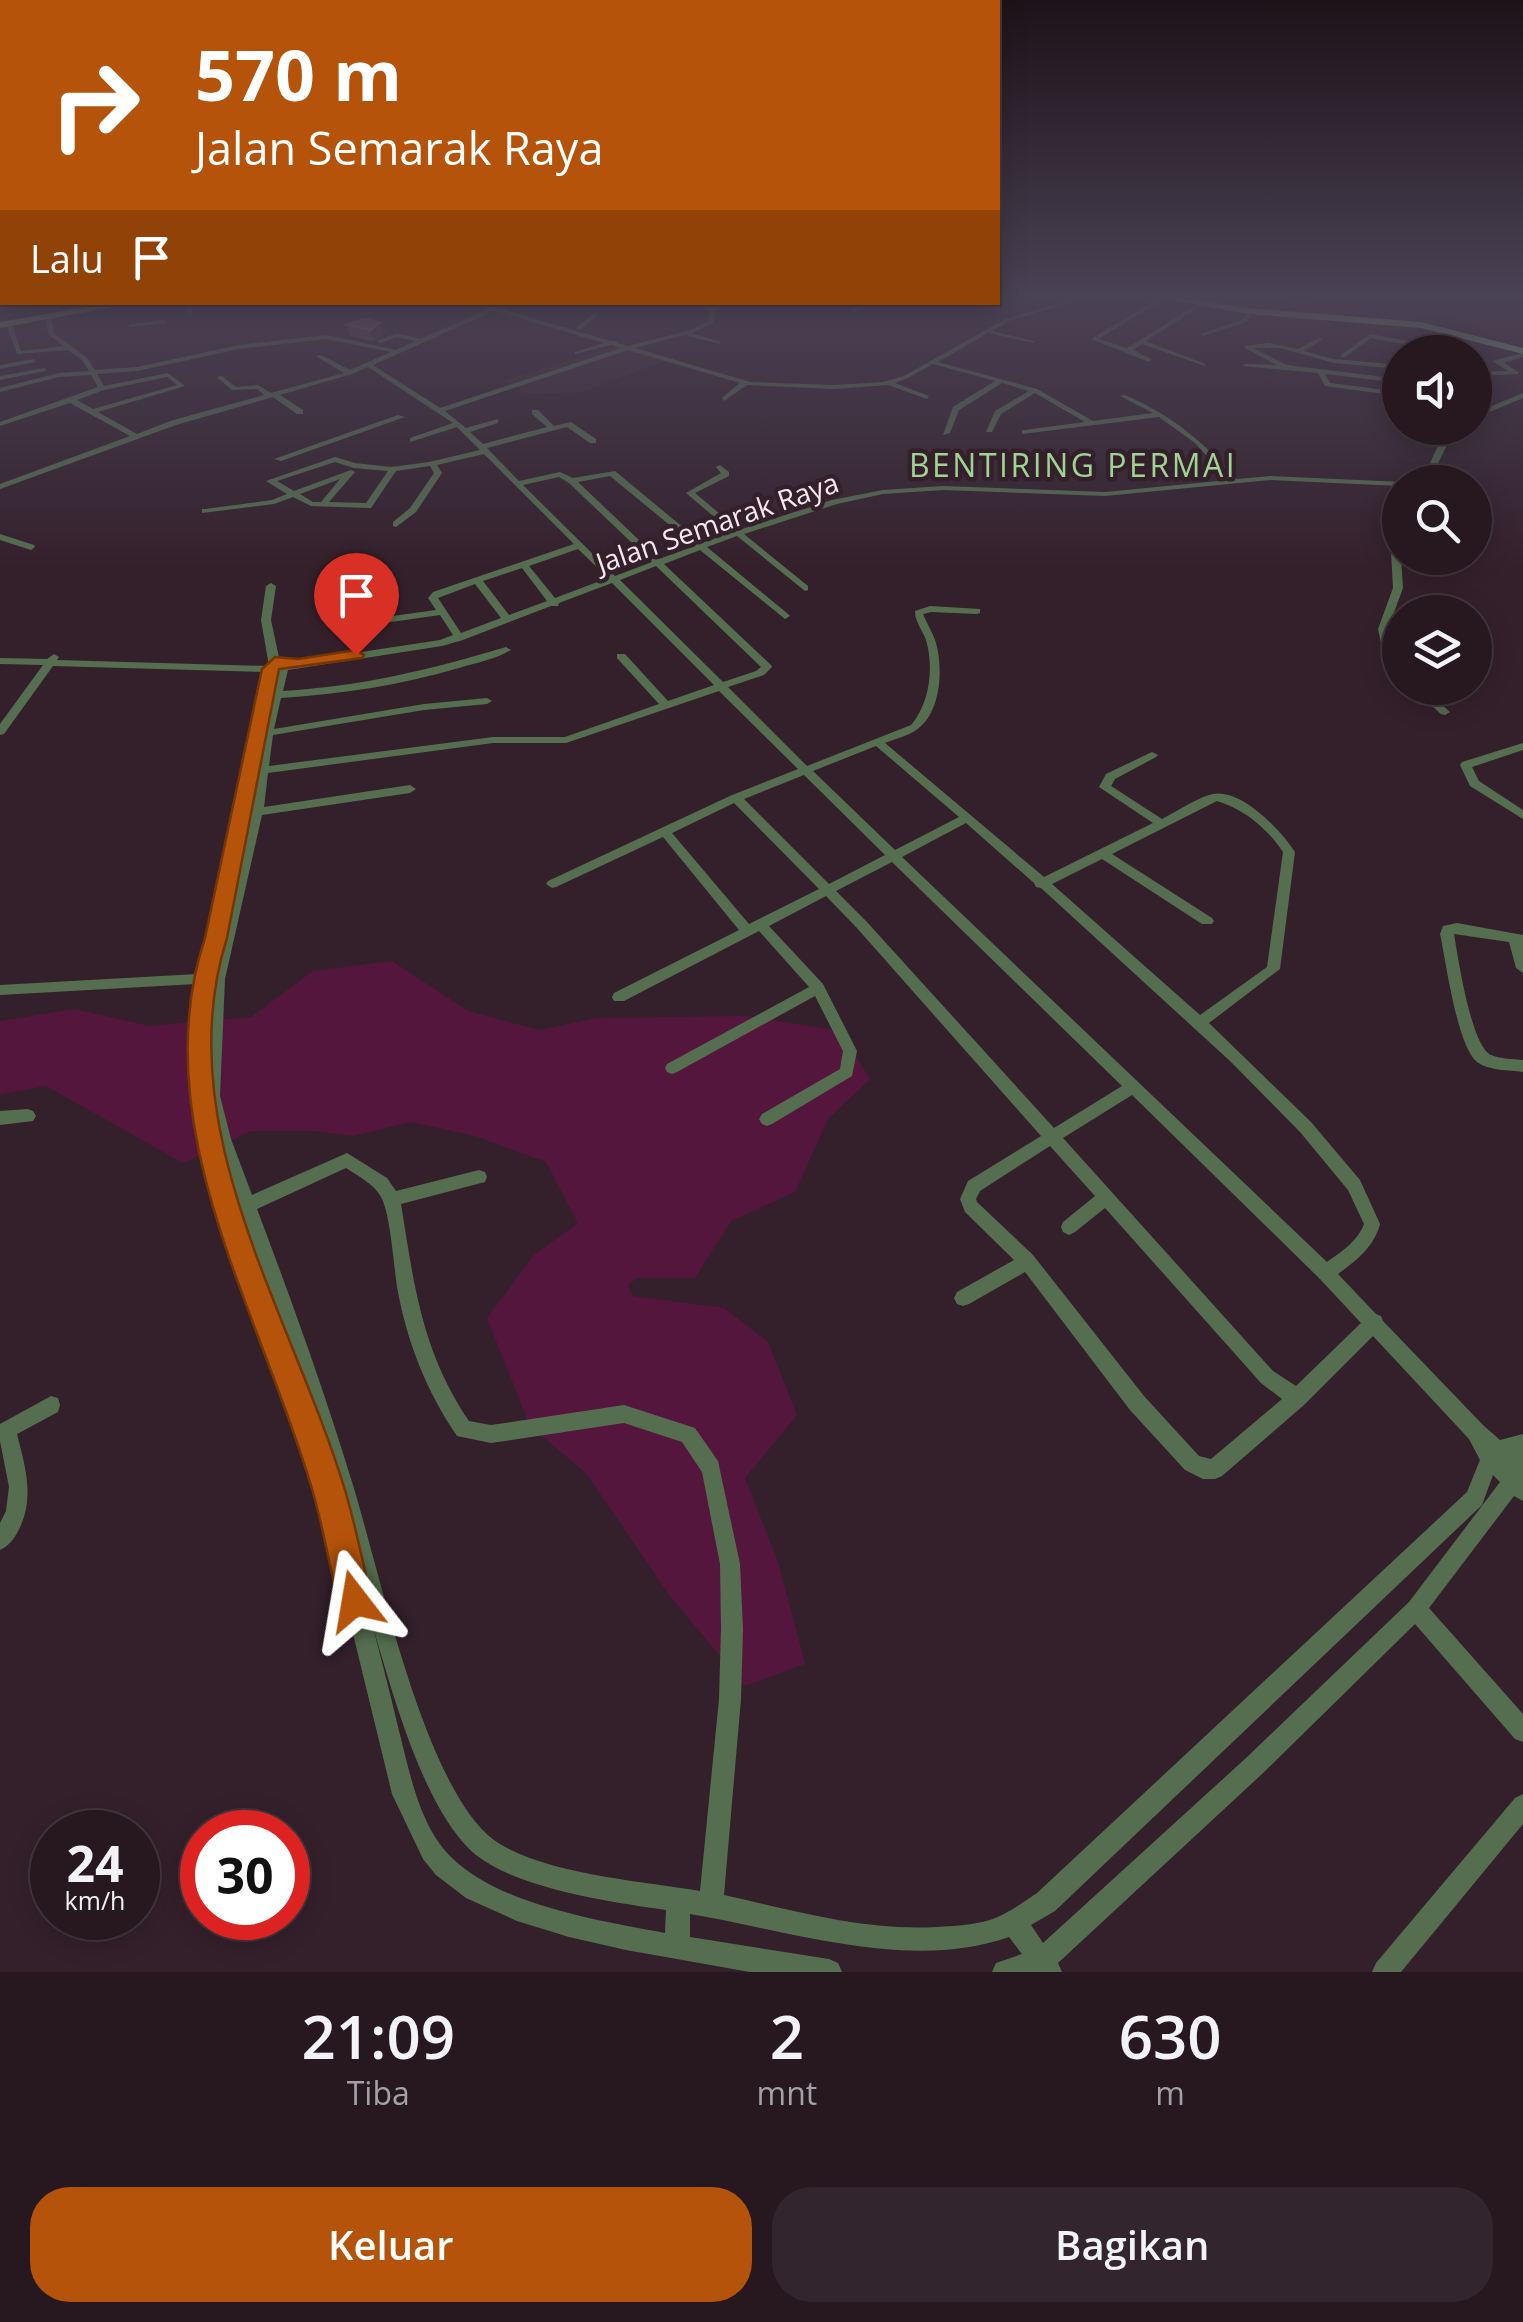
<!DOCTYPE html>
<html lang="id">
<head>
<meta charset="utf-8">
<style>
  body { margin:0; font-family:"Open Sans",sans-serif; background:#33252d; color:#f1f3f6; height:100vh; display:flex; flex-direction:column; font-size:38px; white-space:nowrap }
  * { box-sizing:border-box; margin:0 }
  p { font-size:32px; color:#a4a0a5 }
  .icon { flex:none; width:55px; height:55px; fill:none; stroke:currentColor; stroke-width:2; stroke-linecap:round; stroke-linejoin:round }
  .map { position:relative; height:1972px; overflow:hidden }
  .side { display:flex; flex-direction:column; background:#271820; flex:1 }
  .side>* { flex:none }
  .guide { position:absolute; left:0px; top:0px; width:1000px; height:305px; box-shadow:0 5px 25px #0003,0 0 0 2px #43373e; background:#b45309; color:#fff; overflow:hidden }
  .buttons { position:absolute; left:1382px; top:335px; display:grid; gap:20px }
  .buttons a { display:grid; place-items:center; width:110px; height:110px; border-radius:50%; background:#271820; box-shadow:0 5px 25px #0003,0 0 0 2px #43373e; font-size:50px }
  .speed { position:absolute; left:30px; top:1810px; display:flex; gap:20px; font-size:50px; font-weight:700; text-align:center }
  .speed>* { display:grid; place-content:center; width:130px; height:130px; border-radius:50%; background:#271820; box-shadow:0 5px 25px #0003,0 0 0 2px #43373e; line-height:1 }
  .speed small { font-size:25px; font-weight:400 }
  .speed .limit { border:15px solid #d22; background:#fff; color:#111 }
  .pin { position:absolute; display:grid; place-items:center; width:85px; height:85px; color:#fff; margin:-102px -42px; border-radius:50% 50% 50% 0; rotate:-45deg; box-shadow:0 0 10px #0007 }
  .pin .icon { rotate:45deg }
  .me { position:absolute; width:110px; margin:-55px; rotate:346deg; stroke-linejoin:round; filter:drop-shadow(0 0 8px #0008) }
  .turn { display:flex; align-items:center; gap:35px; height:210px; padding:0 30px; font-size:45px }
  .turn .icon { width:130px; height:130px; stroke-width:2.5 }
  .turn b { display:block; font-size:70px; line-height:85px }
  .then { display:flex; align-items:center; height:95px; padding:0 30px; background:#0003; gap:20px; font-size:38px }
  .eta { display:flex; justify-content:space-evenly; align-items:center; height:170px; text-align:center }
  .eta b { font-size:60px; font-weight:600; line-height:70px }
  .button { display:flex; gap:20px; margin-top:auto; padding:20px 30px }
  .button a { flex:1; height:115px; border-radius:40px; background:#b45309; color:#fff; font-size:40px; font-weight:600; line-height:115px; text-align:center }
  .button a+a { background:#33252d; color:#f1f3f6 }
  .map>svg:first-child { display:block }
</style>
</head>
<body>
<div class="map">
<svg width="1523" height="1972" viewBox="0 0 1523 1972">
  <rect width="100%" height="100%" fill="#34202b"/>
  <polygon fill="#412735" points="617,346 667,360 581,392 529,394 503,381"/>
  <polygon fill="#55163d" points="392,961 468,1011 539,1030 598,1018 746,1016 840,1031 870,1079 828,1119 795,1192 731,1221 695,1278 637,1278 628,1285 633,1296 724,1308 768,1342 797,1415 745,1478 778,1562 805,1664 745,1686 670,1596 586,1473 530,1426 487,1318 534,1255 578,1223 546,1162 475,1136 411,1122 353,1136 313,1131 251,1131 183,1163 46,1086 0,1094 0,1021 75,1009 149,1026 251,1017 313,971"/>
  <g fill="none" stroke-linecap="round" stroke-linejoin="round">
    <g fill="#556e4f" fill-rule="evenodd">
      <path d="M1089,294H1098L1009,321L992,331L1034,341V343L988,333L938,362L1037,389L1093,421L1153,413L1120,396L1125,395C1173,416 1201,440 1237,479L1270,476L1403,482H1400V486L1270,480L1105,496L943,490L883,494L837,504L744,534L808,586V590L805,591L737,536L707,547L788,614L790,616L785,619L700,550L664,564L771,665L772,667L764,675L728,687L807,766L911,725C930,703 934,667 926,640C922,629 915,622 915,611L930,606L980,609V613L977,614L931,612L923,614C927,624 933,633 936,643C943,668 941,708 921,726C913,735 897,738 885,743L1044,877L1153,823L1099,787L1106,774L1152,752L1158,755L1156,757L1115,779L1111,786L1162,819C1176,812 1198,797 1213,794C1241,788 1282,831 1295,852L1280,969L1209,1023L1311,1122L1360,1180L1380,1224C1374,1247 1357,1260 1338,1274L1376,1314L1381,1316L1383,1321L1483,1425L1500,1440L1523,1434V1501L1514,1496L1429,1608L1523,1714V1742L1515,1739L1415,1624L1262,1774L1058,1963L1062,1972H992L996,1963L1022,1954L1009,1937C909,1972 791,1931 690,1914V1937L829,1959L838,1963L842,1972H750L626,1950L569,1937L517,1921L466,1898L436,1875L423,1859L392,1794L318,1490L211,1183L192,1102L196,984L0,995V985L197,974L209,938L241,775L267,672L53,666L4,734L0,735V724L43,665L0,664V658L47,659L54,654L59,657L57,660L269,666L261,620L266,586L271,583L276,586L271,620L280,662L284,660L289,663L440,640L453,635L440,615L342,629L337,626L342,623L436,610L428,598L433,592L574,544L484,454L437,465L442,473L416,512L396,527L393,526V522L410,508L434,473L430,466L396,471L371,508H368L311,506L293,497L274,504L202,513V509H205L272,500L287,494L266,481L335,457L355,463L391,467L429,462L480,450L457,427L410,442V438L453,423L368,367L352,374L280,395L303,410V414H297L273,397L176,425L0,489V484L130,436L70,403L0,426V422L98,387L91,375L59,377L0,392V388L59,373L89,371L82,360L68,350L17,354L6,324L9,322L12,324L21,351L64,346L49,335L45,317L50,316L55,334L87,358L95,370L137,367L239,345L326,335L396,350L415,341L397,337L380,343L377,341L397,333L420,339L489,309L466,302L491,306L611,341H617V343L628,346L691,330L708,321L710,310L683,302H695L714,307L722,302H730L716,311L713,323L692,333L720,342V344L685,335L635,348L750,382L834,385L883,382L904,376L1005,319ZM494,311L604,343L575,352V354L611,345L621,348L440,408L373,365ZM326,339L391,352L350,370L321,355H317V357L344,373L271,393L258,385L236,387L222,376H218V378L232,390L257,389L264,395L170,421L137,434L98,412L185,386L168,373L104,386L97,374L137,371L239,349ZM628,350L740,383L722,398L724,401L747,385L834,389L888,385L927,399L929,396L895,383L908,378L933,364L995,381L953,407L943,435L950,433L959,410L1002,383L1029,391L995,411L986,432H992L1001,414L1035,393L1085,422L1025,430H1022V434L1159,417L1195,443L1229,480L1105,492L943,486L883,490L832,500L739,530L695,493L729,476V472L720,465L716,467L721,473L686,493L732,532L702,543L615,471L573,478L560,472L519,481L487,448L567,427L590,443H596V439L571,422L554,426L538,410H532V414L547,427L483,444L470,432L498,423V419L466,428L445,411ZM167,377L177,385L93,409L77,400L104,390ZM335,462L354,468L388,471L366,503L329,502L355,472L351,470L294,491L277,481ZM610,476L695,546L659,559L578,482ZM559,477L569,483L652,562L615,576L523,485ZM340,479L321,502H313L300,494ZM578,549L608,578L555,598L529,566ZM656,566L761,667L756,671L723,682L620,580ZM522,568L547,601L509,615L483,581ZM612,583L714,685L668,701L625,654H617V658L659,704L565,737H493L269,766L273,735L424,710L487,704L492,701L487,698L424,704L274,729L281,698C342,694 401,685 459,668C477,663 496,659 511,650L506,647C428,670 364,686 283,691L288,670L442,646L463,640L551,606H558L559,603ZM475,584L501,618L461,633L438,598ZM719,691L798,769L732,795L548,881L546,884L552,888L556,887L663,837L739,930L614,993L612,997L614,1001H624L759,931L809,987L667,1064L665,1068L667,1072L672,1074L677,1072L815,996L843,1051L840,1069L762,1114L759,1119L762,1124L767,1126L772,1124L852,1076L857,1051L823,984L769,926L826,896L856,927L1041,1136L968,1181L960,1199L965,1212L1014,1260L957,1292L954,1298L957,1304L963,1306L969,1304L1025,1272L1130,1410L1185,1470L1203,1479H1215L1222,1476L1304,1405L1373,1336L1469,1439L1480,1460L1467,1492L1037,1893C1022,1903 1007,1914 990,1920C973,1925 954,1926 937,1927C864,1931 795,1911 724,1895L741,1699L743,1629L740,1564L718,1461L695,1428L624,1405L491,1425L469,1421C422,1352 414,1285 401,1204L485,1182L487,1177L485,1172L479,1170L396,1191L387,1178L347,1153L252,1195L231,1139L220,1096L225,979L262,815L410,793L416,789L410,785L264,807L268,773L493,743H566ZM262,736L251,812L228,908L253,775ZM876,746L959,817L895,850L813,771ZM804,775L885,855L829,884L744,799ZM1217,801C1244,809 1268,829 1283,852L1267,967L1200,1015L1052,884L1102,859L1202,924H1212L1214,921L1212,918L1112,854ZM734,803L819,889L749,924L672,833ZM966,823L1034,883L1036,887L1041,888L1230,1061L1300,1132L1348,1190L1364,1224C1358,1241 1341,1252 1327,1262L902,857ZM892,862L1122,1086L1054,1128L866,921L836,891ZM1132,1095L1320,1279L1361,1323L1296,1386L1273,1371L1063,1138ZM1050,1146L1095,1196L1063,1222L1061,1227L1063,1232L1069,1235L1075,1232L1105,1208L1261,1383L1282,1399L1211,1459L1199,1456L1144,1396L1033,1255L977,1202L976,1199L980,1191ZM219,1148L238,1201L234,1203ZM346,1168C358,1176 374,1184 381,1197C390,1212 394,1266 397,1287C407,1342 426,1390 457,1436L491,1443L624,1423L682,1442L702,1472L720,1564L721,1629L719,1699L700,1891C642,1881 542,1874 494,1840C424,1788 379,1568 352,1482C324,1390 291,1299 257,1209ZM243,1215L317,1433L239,1216ZM1493,1475L1500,1482L1409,1602L1246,1758L1043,1943L1031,1925L1055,1911L1482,1505ZM373,1627C392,1691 424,1812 476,1855C519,1889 612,1902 666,1910L665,1933C601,1921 499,1905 451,1857C419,1825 410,1773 399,1731C391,1697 382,1662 373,1627Z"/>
      <polygon points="1249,294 1262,294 1308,302 1305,304"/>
      <polygon points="1162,296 1167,297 1099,339 1127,348 1199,303 1203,303 1203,305 1146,341 1205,364 1205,366 1142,344 1133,350 1151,359 1149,362 1091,339"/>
      <polygon points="38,302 58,302 25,308 22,306"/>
      <polygon points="187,302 193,302 192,314 187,313"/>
      <polygon points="359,302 369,302 356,306"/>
      <polygon points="869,302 878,302 855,312 850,311"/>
      <polygon points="1249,309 1252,311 1247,322 1203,336 1200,334 1242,320"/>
      <polygon points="593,314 598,315 581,329 577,329 577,327"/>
      <polygon points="164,320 166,323 131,327 128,325"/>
      <polygon points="1370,334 1435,346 1443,352 1437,352 1433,350 1371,338 1345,357 1341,357 1341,355"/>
      <polygon points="1318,338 1323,339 1304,351 1334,359 1400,365 1400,369 1334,363 1280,348 1253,348 1287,365 1400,379 1400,383 1325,374 1330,383 1400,392 1400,396 1325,386 1318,373 1242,366 1245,364 1276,365 1245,348 1245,346 1269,343 1298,349"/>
      <polygon points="1523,353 1523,357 1504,363 1518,372 1518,374 1475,376 1475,372 1508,371 1492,361"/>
      <polygon points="34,359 36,362 0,369 0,365"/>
      <polygon points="44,368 46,371 0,380 0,376"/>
      <polygon points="1523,393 1523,398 1475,418 1475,413"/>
      <polygon points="398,415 405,417 281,461 274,459"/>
      <path d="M1451,428H1459C1440,446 1440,482 1412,482L1427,470L1440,441Z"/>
      <polygon points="0,534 34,545 35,547 31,550 0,540"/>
      <polygon points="1400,542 1403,588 1388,629 1391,643 1400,659 1400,670 1396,669 1381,643 1378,629 1393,588 1391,552"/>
      <polygon points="1412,688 1423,688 1450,712 1445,715 1441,714"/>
      <polygon points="1523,743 1523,750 1472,767 1479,781 1523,810 1523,819 1470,786 1460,765 1462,762"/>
      <path d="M1457,923L1523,935V973L1516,968L1509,942L1454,934C1458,957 1471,1046 1491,1055C1500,1059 1513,1059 1523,1060V1072C1509,1070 1489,1071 1477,1062C1457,1046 1446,961 1440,934L1443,926Z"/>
      <polygon points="28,1109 33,1111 36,1116 33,1121 0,1125 0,1111"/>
      <path d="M51,1396L58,1398L60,1405L58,1412L17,1434C25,1466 34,1494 21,1525C16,1536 11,1545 0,1550V1523L6,1511L9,1487L0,1441V1424Z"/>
      <polygon points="1523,1794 1523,1824 1401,1972 1372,1972 1376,1963 1515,1798"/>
    </g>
    <g fill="#8ac27c" fill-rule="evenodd">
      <polygon points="1139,294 1161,294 1249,308 1421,322 1523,348 1523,354 1421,328 1249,314"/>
      <polygon points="116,302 140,302 0,328 0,322"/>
    </g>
  </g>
  <polygon fill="#5b4651" points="380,323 383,335 373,341 350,336 347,325"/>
  <polygon fill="#44303b" points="380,323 383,335 373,341 370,330"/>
  <polygon fill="#6b5862" stroke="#816e78" stroke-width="2.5" points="364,319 380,323 370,330 347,325"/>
  <linearGradient id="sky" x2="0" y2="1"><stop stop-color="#1d1218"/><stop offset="0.52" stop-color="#4a4255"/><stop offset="1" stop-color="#4a4255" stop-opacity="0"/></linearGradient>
  <rect width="1523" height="570" fill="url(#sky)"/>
  <path fill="#b45309" stroke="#753606" stroke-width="2.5" d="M356,650L364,655L362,658L279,669L227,938C167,1126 292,1315 345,1490C356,1527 363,1564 372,1601L367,1613L355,1618L343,1613L338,1601C329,1564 323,1526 312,1489C261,1314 143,1123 205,938L262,669L275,657L298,659Z"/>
  <g text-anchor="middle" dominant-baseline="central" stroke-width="9" stroke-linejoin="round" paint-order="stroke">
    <g font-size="28" fill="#f6e8ee" stroke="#34202b">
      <text transform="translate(717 522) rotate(-19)">Jalan Semarak Raya</text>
    </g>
    <g font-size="32" letter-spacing="2.5" fill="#a0d294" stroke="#34202b">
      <text x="1073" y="464">BENTIRING PERMAI</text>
    </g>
  </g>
</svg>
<div class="buttons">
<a><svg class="icon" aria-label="sound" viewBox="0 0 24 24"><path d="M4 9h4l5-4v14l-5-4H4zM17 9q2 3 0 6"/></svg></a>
<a><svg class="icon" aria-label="search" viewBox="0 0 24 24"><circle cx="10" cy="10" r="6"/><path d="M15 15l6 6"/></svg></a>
<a><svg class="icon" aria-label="layers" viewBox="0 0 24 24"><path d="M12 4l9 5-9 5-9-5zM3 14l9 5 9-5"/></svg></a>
</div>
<div class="speed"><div>24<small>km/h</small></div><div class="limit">30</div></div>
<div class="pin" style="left:356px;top:655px;background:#d93025"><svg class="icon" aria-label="arrive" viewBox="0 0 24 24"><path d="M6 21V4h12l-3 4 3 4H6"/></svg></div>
<svg class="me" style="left:355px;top:1601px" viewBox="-20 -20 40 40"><path d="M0-17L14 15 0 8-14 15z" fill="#b45309" stroke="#fff" stroke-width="4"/></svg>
<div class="guide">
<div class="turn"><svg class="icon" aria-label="right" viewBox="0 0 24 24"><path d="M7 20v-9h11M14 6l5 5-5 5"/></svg><div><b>570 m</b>Jalan Semarak Raya</div></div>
<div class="then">Lalu<svg class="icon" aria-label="arrive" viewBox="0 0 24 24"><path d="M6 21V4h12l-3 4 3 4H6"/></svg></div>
</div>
</div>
<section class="side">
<div class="eta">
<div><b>21:09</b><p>Tiba</p></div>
<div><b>2</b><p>mnt</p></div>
<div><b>630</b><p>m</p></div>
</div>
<div class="button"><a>Keluar</a><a>Bagikan</a></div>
</section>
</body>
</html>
